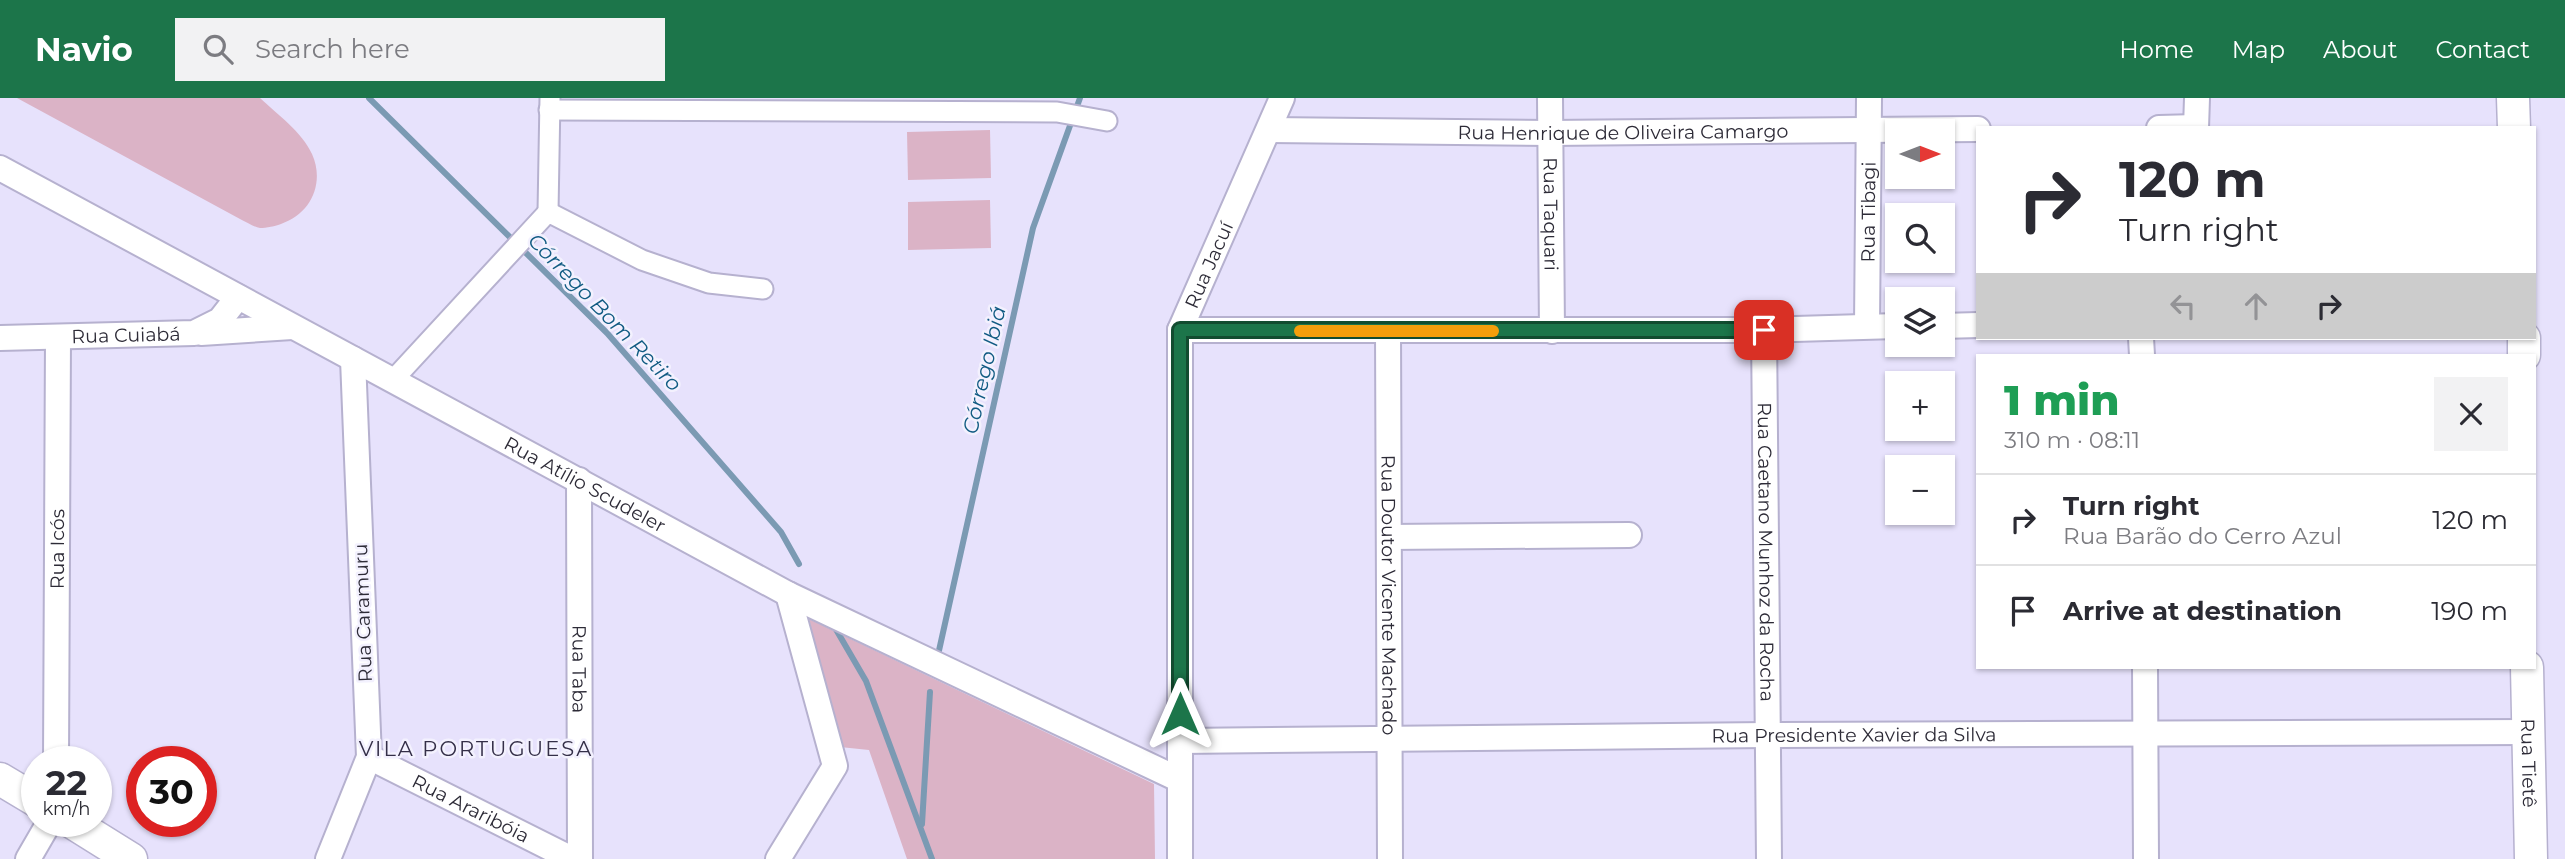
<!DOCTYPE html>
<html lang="en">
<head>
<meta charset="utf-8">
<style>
  body { margin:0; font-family:Montserrat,sans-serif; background:#f2f2f3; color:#2b2b33; height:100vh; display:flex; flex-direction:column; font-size:26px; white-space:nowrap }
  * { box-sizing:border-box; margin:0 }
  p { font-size:23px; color:#7c7c81 }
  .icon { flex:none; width:38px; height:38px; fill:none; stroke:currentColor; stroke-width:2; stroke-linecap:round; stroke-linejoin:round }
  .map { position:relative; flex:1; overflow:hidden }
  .drawer { position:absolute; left:1976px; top:256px; width:560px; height:315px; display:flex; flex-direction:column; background:#fff; border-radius:0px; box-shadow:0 2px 5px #0004 }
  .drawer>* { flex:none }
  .guide { position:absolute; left:1976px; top:28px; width:560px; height:214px; border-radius:0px; box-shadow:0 2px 5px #0004; background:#fff; color:#2b2b33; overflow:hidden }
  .needle { width:46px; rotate:90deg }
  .controls { position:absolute; left:1885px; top:21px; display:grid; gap:14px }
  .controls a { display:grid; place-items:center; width:70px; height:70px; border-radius:0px; background:#fff; box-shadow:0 2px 5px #0004; font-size:35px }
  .speed { position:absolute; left:21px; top:648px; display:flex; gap:14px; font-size:35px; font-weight:700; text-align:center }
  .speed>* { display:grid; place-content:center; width:91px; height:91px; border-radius:50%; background:#fff; box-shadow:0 2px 5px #0004; line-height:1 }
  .speed small { font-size:18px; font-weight:400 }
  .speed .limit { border:10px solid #d22; background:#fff; color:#111 }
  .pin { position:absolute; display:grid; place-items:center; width:60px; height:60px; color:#fff; margin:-30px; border-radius:14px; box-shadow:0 4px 10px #0006 }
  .me { position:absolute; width:77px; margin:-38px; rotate:0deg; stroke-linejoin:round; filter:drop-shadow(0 0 5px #0008) }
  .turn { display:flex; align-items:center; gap:24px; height:147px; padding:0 28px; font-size:32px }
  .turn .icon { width:91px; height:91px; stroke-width:2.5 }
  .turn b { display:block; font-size:49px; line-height:60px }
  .lanes { display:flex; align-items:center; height:66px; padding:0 28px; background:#0003; justify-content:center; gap:35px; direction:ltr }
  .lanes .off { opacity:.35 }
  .round { display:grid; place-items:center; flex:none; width:74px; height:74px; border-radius:0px; background:#f2f2f3 }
  .head { display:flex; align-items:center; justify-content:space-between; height:119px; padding:0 28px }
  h1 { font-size:42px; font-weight:800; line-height:52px; color:#1e9e55 }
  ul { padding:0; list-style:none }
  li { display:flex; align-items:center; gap:21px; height:91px; padding:0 28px; border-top:2px solid #e1e1e2 }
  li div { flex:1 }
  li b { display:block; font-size:26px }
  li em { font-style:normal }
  header { display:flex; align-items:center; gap:42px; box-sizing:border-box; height:98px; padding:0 35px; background:#1c754a; color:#fff }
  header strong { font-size:33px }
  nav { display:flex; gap:38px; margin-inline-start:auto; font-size:24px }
  .search { width:490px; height:63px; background:#f2f2f3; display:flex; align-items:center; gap:18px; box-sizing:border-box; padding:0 24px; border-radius:0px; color:#7c7c81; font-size:26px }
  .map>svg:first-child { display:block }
</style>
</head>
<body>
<header>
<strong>Navio</strong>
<div class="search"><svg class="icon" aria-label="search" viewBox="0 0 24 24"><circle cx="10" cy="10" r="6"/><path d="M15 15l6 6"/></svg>Search here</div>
<nav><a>Home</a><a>Map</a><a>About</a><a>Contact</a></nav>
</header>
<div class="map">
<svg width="2565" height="761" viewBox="0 0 2565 761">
  <rect width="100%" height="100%" fill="#e7e2fc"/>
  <g fill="#dbb3c6">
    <path d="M17,0H260C277,16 302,34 312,56C325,85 311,116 281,126C276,128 266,130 260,130C254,129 246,124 240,121Z"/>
    <polygon points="990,32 991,80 908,82 907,34"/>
    <polygon points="990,102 991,150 908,152 908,104"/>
    <polygon points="809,521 1154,686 1155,761 907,761 869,652 840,649"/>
  </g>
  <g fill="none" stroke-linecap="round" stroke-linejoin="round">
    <g stroke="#7b9ab3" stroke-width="6">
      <polyline points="369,0 607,235 781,434 799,466"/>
      <polyline points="834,528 866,583 932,761"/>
      <polyline points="938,557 1033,130 1080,0"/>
      <polyline points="922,726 930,594"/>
    </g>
    <defs>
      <g id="pedestrian">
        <polyline points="549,12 1057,14 1107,23"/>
        <polyline points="548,114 550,0"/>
        <polyline points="393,282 548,114 642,162 709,185 763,191"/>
      </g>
      <g id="minor">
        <path id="s1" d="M1550,0L1552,233"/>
        <polyline points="2159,30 2196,29"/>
        <polyline points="2196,30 2197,0"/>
        <path id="s2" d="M1269,32L1550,35L1978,31"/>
        <path id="s3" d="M0,70L788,496L1180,682"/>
        <path id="s4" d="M1867,228L1869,0"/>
        <polyline points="1942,228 1978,227"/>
        <polyline points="1180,232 1764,232 1897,228"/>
        <path id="s5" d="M1764,232L1769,761"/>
        <path id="s6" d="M1388,233L1390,761"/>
        <polyline points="201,235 292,229"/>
        <path id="s7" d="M0,240L194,235L220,222L238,199"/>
        <polyline points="2141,240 2142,257"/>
        <path id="s8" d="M579,382L580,761"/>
        <polyline points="1389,439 1629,437"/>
        <polyline points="2145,569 2146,761"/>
        <path id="s9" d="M1180,643L1767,637L2528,634"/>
        <path id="s10" d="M369,659L572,761"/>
        <path id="s11" d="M56,663L58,240"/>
        <polyline points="28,761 50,723"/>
        <polyline points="328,761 369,659 353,261"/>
        <polyline points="778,761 835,668 788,496"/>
        <path id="s12" d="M1180,761V232L1282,0"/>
      </g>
      <g id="tertiary">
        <polyline points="2513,0 2514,30"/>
        <polyline points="2524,240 2524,257"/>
        <path id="s13" d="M2527,569L2531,761"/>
        <polyline points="0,681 37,703"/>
        <polyline points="70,723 131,761"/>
      </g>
    </defs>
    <use href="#pedestrian" stroke="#b6b1cf" stroke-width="23"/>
    <use href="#minor" stroke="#b6b1cf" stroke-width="28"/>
    <use href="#tertiary" stroke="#b6b1cf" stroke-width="35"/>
    <use href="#pedestrian" stroke="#fff" stroke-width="19"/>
    <use href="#minor" stroke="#fff" stroke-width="24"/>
    <use href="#tertiary" stroke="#fff" stroke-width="32"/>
  </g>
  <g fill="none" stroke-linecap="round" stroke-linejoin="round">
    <defs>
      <polyline id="route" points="1180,616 1180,232 1764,232"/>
    </defs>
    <use href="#route" stroke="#124c30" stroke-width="18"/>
    <use href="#route" stroke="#1c754a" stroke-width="12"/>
    <polyline stroke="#f59e0b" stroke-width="12" points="1300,233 1493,233"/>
  </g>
  <g text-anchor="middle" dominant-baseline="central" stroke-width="5" stroke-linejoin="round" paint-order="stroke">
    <g font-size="19" fill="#2d2b37" stroke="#f3f1fe">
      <text stroke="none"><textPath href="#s2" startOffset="354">Rua Henrique de Oliveira Camargo</textPath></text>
      <text stroke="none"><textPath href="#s4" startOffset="114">Rua Tibagi</textPath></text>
      <text stroke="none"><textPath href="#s1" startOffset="116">Rua Taquari</textPath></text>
      <text stroke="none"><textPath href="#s12" startOffset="600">Rua Jacuí</textPath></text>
      <text stroke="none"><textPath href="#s7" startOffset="126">Rua Cuiabá</textPath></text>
      <text stroke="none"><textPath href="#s3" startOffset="665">Rua Atílio Scudeler</textPath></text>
      <text stroke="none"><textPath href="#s11" startOffset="212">Rua Icós</textPath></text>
      <text stroke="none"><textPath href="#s5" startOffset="222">Rua Caetano Munhoz da Rocha</textPath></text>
      <text stroke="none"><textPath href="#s6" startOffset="264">Rua Doutor Vicente Machado</textPath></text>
      <text transform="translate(363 515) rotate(-92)">Rua Caramuru</text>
      <text stroke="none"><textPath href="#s8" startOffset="189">Rua Taba</textPath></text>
      <text stroke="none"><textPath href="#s9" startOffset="674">Rua Presidente Xavier da Silva</textPath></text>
      <text stroke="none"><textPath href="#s13" startOffset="96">Rua Tietê</textPath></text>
      <text stroke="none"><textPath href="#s10" startOffset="114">Rua Araribóia</textPath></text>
    </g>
    <g font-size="21" font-style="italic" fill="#115b83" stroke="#f3f1fe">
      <text transform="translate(605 214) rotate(46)">Córrego Bom Retiro</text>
      <text transform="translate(984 272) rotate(-77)">Córrego Ibiá</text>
    </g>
    <g font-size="21" letter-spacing="2" fill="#342f48" stroke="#f3f1fe">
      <text x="476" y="650">VILA PORTUGUESA</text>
    </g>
  </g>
</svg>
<div class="controls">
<a><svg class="needle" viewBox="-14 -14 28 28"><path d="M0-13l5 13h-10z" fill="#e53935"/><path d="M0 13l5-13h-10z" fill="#7c7c81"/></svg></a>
<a><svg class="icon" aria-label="search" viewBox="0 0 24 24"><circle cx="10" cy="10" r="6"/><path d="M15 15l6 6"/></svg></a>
<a><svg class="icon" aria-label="layers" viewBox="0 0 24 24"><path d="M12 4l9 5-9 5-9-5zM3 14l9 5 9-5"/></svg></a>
<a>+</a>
<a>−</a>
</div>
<div class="speed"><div>22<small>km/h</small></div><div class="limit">30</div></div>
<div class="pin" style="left:1764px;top:232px;background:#d93025"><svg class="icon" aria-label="arrive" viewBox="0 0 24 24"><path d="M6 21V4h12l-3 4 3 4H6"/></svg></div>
<svg class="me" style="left:1180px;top:616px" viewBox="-20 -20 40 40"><path d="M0-17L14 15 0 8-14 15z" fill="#1c754a" stroke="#fff" stroke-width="4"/></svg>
<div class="guide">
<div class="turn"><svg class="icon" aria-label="right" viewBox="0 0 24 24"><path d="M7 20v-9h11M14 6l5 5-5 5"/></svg><div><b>120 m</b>Turn right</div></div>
<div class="lanes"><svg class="icon off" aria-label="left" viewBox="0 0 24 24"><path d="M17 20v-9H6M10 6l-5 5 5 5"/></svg><svg class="icon off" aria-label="ahead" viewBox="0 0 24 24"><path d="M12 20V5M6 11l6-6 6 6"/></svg><svg class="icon" aria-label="right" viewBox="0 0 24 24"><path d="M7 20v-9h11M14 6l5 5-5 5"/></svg></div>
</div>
<section class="drawer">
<div class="head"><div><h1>1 min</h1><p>310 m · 08:11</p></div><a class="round"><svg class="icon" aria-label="close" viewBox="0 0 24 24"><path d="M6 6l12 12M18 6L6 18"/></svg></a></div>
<ul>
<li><svg class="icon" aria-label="right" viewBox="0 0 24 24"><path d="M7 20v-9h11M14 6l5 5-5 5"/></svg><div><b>Turn right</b><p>Rua Barão do Cerro Azul</p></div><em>120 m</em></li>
<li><svg class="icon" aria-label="arrive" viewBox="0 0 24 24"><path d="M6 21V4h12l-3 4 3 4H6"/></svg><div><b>Arrive at destination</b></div><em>190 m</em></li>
</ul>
</section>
</div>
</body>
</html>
